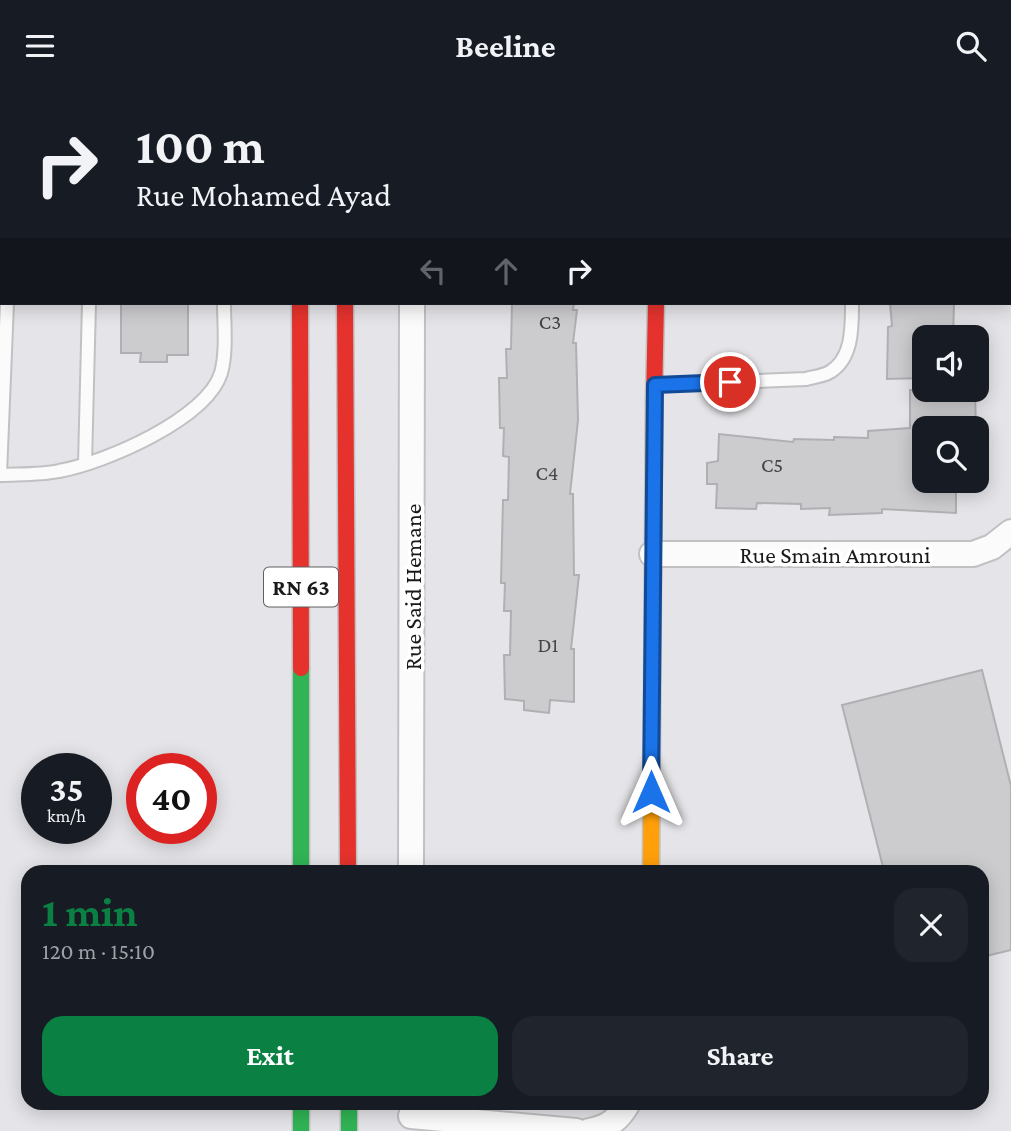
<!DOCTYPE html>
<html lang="en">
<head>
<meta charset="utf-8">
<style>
  body { margin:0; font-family:"Crimson Pro",serif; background:#20242c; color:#f1f3f6; height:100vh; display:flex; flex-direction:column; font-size:26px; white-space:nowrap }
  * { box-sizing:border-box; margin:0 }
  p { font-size:23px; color:#9ea1a6 }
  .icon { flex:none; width:38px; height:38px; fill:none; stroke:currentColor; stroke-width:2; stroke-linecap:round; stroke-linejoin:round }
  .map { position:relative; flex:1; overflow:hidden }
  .panel { position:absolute; left:21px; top:774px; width:968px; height:245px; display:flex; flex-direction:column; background:#171b24; border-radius:21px; box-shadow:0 4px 18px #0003 }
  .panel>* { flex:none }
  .banner { position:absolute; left:0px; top:0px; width:1012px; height:214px; box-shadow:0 4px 18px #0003; background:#171b24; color:#f1f3f6; overflow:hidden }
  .controls { position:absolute; left:912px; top:234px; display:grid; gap:14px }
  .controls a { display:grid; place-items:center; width:77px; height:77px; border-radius:14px; background:#171b24; box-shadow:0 4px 18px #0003; font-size:35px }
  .speed { position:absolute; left:21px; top:662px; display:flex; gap:14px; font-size:35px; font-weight:700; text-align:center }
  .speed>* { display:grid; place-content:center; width:91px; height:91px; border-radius:50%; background:#171b24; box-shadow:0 4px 18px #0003; line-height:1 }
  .speed small { font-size:18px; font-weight:400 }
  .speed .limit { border:10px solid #d22; background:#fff; color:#111 }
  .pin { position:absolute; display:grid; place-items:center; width:60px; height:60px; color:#fff; margin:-30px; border:4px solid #fff; border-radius:50%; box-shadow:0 2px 7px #0007 }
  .me { position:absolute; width:77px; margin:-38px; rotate:0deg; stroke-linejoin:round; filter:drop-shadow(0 0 5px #0008) }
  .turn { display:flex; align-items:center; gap:24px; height:147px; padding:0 21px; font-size:32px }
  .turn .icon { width:91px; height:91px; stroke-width:2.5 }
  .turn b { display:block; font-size:49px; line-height:60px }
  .lanes { display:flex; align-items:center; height:66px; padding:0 21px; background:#0003; justify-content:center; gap:35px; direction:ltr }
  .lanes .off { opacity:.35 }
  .round { display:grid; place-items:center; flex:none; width:74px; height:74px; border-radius:21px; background:#20242c }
  .head { display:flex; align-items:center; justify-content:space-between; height:119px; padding:0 21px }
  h1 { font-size:42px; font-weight:700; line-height:52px; color:#0b8043 }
  .button { display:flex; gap:14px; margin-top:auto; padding:14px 21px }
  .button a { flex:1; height:80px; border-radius:21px; background:#0b8043; color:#fff; font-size:28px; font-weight:700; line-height:80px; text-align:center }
  .button a+a { background:#20242c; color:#f1f3f6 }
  header { display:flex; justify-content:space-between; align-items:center; height:91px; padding:0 21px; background:#171b24; font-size:32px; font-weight:700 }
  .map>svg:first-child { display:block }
</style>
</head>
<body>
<header><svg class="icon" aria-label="menu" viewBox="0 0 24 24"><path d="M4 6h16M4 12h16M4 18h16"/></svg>Beeline<svg class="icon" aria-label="search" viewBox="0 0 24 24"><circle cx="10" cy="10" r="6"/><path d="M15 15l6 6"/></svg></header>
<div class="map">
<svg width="1011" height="1040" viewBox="0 0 1011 1040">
  <rect width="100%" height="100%" fill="#e5e5e9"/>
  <g fill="#cccccf" stroke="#b0b0b4" stroke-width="2">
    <polygon points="121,212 188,212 188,264 167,264 167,271 140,271 141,262 121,262"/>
    <polygon points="512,212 574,212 573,219 577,219 573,252 576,252 578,329 570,403 573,403 574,484 579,484 571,558 574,558 574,611 550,609 549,622 524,619 524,610 505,608 504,564 510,564 511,520 504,520 505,492 501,492 503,409 508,409 509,366 503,365 504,337 500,337 499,287 507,287 506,258 511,258"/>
    <polygon points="890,212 954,212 953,247 924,247 924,287 887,288 888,236 892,235"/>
    <polygon points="910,299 975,299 976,338 924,338 924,390 956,390 956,422 882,418 882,422 829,424 830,417 801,418 801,413 757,412 756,418 716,417 717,393 707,393 707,372 718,370 719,343 793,351 794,348 834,349 834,346 868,347 868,340 910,337"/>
    <polygon points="982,579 1011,695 1011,859 982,866 982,780 884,780 842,614"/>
  </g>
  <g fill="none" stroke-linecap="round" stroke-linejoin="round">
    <defs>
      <g id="lane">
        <polyline points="853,0 853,2"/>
        <polyline points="13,2 13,0"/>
        <polyline points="90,2 90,0"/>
        <polyline points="226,2 226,0"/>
        <path d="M655,294L806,288C813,286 822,285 828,282C853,269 852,236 852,212"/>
        <polyline points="85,373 89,212"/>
        <polyline points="0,383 7,212"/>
        <path d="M0,384C19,383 40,384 59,380C104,372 207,328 221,282C227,261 224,233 224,212"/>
      </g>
      <g id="street">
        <polyline points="413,2 413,0"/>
        <polyline points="660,2 660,0"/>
        <polyline points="652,463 973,463 992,456 1011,441"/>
        <polyline points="411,780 412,212"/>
        <polyline points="411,1025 576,1040"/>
        <path d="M589,1040C608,1037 619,1028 628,1012"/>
      </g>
      <g id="fast">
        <polyline points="346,0 346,2"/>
        <polyline points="301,577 301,780"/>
        <polyline points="301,1012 301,1040"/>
        <polyline points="349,1012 349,1040"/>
      </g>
      <polyline id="slow" points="651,780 654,311"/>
      <g id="jam">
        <polyline points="300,0 300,2"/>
        <polyline points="300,212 301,577"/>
        <polyline points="345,212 348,780"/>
        <polyline points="654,311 656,212"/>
      </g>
    </defs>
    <use href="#lane" stroke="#c1c1c3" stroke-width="16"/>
    <use href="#street" stroke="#c1c1c3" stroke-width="28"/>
    <use href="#fast" stroke="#c1c1c3" stroke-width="19"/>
    <use href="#slow" stroke="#c1c1c3" stroke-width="19"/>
    <use href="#jam" stroke="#c1c1c3" stroke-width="19"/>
    <use href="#lane" stroke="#fbfbfc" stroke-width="12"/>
    <use href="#street" stroke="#fbfbfc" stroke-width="24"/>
    <use href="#fast" stroke="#30b455" stroke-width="16"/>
    <use href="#slow" stroke="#ff9f0a" stroke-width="16"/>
    <use href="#jam" stroke="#e5322d" stroke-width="16"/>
  </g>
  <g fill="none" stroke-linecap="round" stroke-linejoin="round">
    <defs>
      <polyline id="route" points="651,701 655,294 730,291"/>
    </defs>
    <use href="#route" stroke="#114b97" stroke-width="18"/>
    <use href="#route" stroke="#1a73e8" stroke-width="12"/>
  </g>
  <g text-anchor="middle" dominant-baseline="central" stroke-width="7" stroke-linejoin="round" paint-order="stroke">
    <g font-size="21" fill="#464649">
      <text x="550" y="231">C3</text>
      <text x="772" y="374">C5</text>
      <text x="547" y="382">C4</text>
      <text x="548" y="554">D1</text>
    </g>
    <rect fill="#fff" stroke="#5e5e60" stroke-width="2" x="264" y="476.5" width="74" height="39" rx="5"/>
    <g font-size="23" font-weight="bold" fill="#19191c">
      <text x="301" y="496">RN 63</text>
    </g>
    <g font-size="24" fill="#19191c" stroke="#fff">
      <text x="835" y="463">Rue Smain Amrouni</text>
      <text transform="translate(412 496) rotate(-90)">Rue Said Hemane</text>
    </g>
  </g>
</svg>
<div class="controls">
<a><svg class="icon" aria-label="sound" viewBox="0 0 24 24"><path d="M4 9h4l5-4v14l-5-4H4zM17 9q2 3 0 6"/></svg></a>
<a><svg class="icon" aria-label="search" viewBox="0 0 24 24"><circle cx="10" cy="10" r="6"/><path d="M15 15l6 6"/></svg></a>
</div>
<div class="speed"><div>35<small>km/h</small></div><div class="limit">40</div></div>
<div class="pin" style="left:730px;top:291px;background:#d93025"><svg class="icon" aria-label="arrive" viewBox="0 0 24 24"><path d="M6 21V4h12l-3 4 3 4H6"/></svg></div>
<svg class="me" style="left:651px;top:701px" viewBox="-20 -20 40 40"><path d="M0-17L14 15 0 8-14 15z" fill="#1a73e8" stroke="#fff" stroke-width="4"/></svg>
<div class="banner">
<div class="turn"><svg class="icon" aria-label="right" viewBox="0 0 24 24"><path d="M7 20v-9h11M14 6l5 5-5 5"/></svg><div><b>100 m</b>Rue Mohamed Ayad</div></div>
<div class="lanes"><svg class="icon off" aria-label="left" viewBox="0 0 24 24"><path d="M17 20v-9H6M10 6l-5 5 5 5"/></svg><svg class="icon off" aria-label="ahead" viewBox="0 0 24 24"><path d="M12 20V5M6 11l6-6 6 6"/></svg><svg class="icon" aria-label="right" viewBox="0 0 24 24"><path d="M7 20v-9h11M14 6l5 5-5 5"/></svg></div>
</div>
<section class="panel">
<div class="head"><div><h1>1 min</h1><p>120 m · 15:10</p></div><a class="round"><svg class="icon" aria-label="close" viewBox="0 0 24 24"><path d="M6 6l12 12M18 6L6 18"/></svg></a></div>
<div class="button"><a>Exit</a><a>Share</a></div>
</section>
</div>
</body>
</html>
